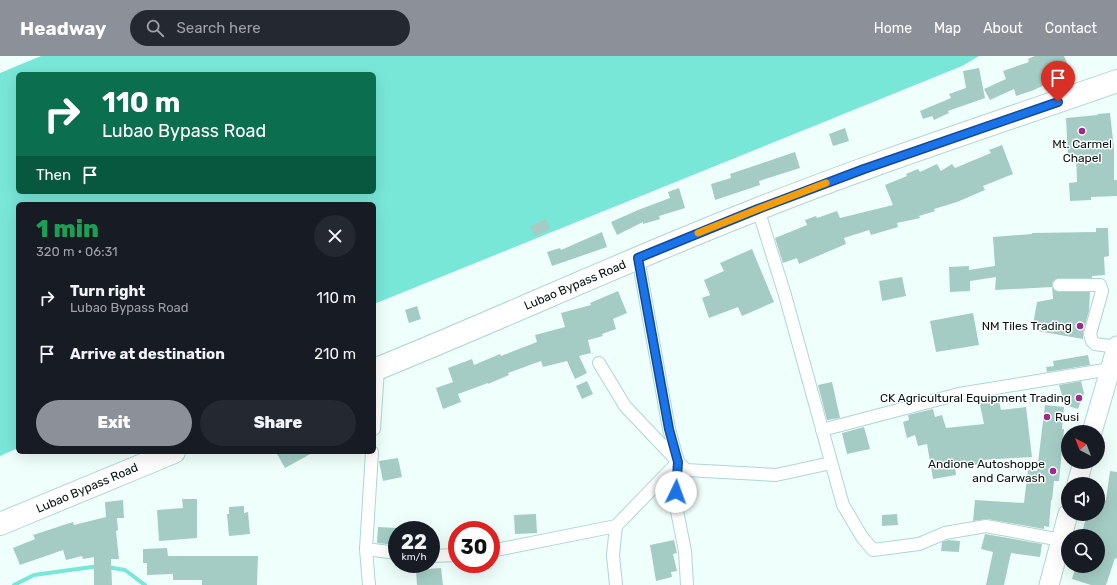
<!DOCTYPE html>
<html lang="en">
<head>
<meta charset="utf-8">
<style>
  body { margin:0; font-family:Rubik,sans-serif; background:#242831; color:#f1f3f6; height:100vh; display:flex; flex-direction:column; font-size:15px; white-space:nowrap }
  * { box-sizing:border-box; margin:0 }
  p { font-size:13px; color:#9ea1a6 }
  .icon { flex:none; width:22px; height:22px; fill:none; stroke:currentColor; stroke-width:2; stroke-linecap:round; stroke-linejoin:round }
  .map { position:relative; flex:1; overflow:hidden }
  .details { position:absolute; left:16px; top:146px; width:360px; height:252px; display:flex; flex-direction:column; background:#171b24; border-radius:6px; box-shadow:0 4px 16px #0002 }
  .details>* { flex:none }
  .guide { position:absolute; left:16px; top:16px; width:360px; height:122px; border-radius:6px; box-shadow:0 4px 16px #0002; background:#0b6e4f; color:#fff; overflow:hidden }
  .needle { width:26px; rotate:318deg }
  .tools { position:absolute; left:1061px; top:369px; display:grid; gap:8px }
  .tools a { display:grid; place-items:center; width:44px; height:44px; border-radius:50%; background:#171b24; box-shadow:0 4px 16px #0002; font-size:20px }
  .speed { position:absolute; left:388px; top:465px; display:flex; gap:8px; font-size:20px; font-weight:700; text-align:center }
  .speed>* { display:grid; place-content:center; width:52px; height:52px; border-radius:50%; background:#171b24; box-shadow:0 4px 16px #0002; line-height:1 }
  .speed small { font-size:10px; font-weight:400 }
  .speed .limit { border:6px solid #d22; background:#fff; color:#111 }
  .pin { position:absolute; display:grid; place-items:center; width:34px; height:34px; color:#fff; margin:-41px -17px; border-radius:50% 50% 50% 0; rotate:-45deg; box-shadow:0 0 4px #0007 }
  .pin .icon { rotate:45deg }
  .me { position:absolute; width:44px; margin:-22px; rotate:3deg; stroke-linejoin:round; filter:drop-shadow(0 0 3px #0008) }
  .turn { display:flex; align-items:center; gap:14px; height:84px; padding:0 20px; font-size:18px }
  .turn .icon { width:52px; height:52px; stroke-width:2.5 }
  .turn b { display:block; font-size:28px; line-height:34px }
  .then { display:flex; align-items:center; height:38px; padding:0 20px; background:#0003; gap:8px; font-size:15px }
  .round { display:grid; place-items:center; flex:none; width:42px; height:42px; border-radius:21px; background:#242831 }
  .head { display:flex; align-items:center; justify-content:space-between; height:68px; padding:0 20px }
  h1 { font-size:24px; font-weight:800; line-height:30px; color:#1e9e55 }
  .primary-button { display:flex; gap:8px; margin-top:auto; padding:8px 20px }
  .primary-button a { flex:1; height:46px; border-radius:24px; background:#8c9099; color:#fff; font-size:16px; font-weight:800; line-height:46px; text-align:center }
  .primary-button a+a { background:#242831; color:#f1f3f6 }
  ul { padding:0; list-style:none }
  li { display:flex; align-items:center; gap:12px; height:56px; padding:0 20px }
  li div { flex:1 }
  li b { display:block; font-size:15px }
  li em { font-style:normal }
  header { display:flex; align-items:center; gap:24px; box-sizing:border-box; height:56px; padding:0 20px; background:#8c9099; color:#fff }
  header strong { font-size:19px }
  nav { display:flex; gap:22px; margin-inline-start:auto; font-size:14px }
  .search { width:280px; height:36px; background:#242831; display:flex; align-items:center; gap:10px; box-sizing:border-box; padding:0 14px; border-radius:22px; color:#9ea1a6; font-size:15px }
  .map>svg:first-child { display:block }
</style>
</head>
<body>
<header>
<strong>Headway</strong>
<div class="search"><svg class="icon" aria-label="search" viewBox="0 0 24 24"><circle cx="10" cy="10" r="6"/><path d="M15 15l6 6"/></svg>Search here</div>
<nav><a>Home</a><a>Map</a><a>About</a><a>Contact</a></nav>
</header>
<div class="map">
<svg width="1117" height="529" viewBox="0 0 1117 529">
  <rect width="100%" height="100%" fill="#effffc"/>
  <path fill="#79e7d8" fill-rule="evenodd" d="M41,0H979L962,10L374,248V148H18V392L0,400V17ZM18,18H374V136H18Z"/>
  <g fill="none" stroke-linecap="round" stroke-linejoin="round">
    <g stroke="#79e7d8" stroke-width="4">
      <polyline points="107,511 125,514 145,529"/>
      <polyline points="14,529 34,519 99,510"/>
    </g>
  </g>
  <g fill="#a4ccc5">
    <polygon points="1035,0 1064,0 1071,16 1034,34 1016,40 1014,33 990,44 984,33 1006,23 1003,15 1029,6 1028,3"/>
    <polygon points="979,12 985,42 948,55 949,57 934,64 932,60 923,63 920,55 951,42 949,38 966,32 963,15"/>
    <polygon points="1110,57 1114,93 1114,124 1117,124 1117,140 1091,141 1091,144 1070,145 1069,127 1077,126 1076,99 1068,100 1066,62 1098,59 1097,58"/>
    <polygon points="845,72 849,85 833,90 829,78"/>
    <polygon points="1002,89 1013,118 983,130 985,134 957,146 934,153 935,155 919,160 920,162 897,167 898,171 871,179 869,174 844,182 846,188 799,208 797,202 783,207 775,182 807,169 805,164 816,160 817,162 837,155 840,162 893,149 885,129 907,120 906,118 918,113 920,116 937,108 941,115 952,108 955,112 991,97 989,94"/>
    <polygon points="795,96 800,112 759,125 760,129 715,144 711,128 731,122 730,118"/>
    <polygon points="679,132 685,152 659,160 660,163 643,168 643,166 617,179 611,166 638,154 670,142 668,136"/>
    <polygon points="546,163 550,173 535,180 530,170"/>
    <polygon points="1096,172 1108,172 1109,200 1104,201 1105,219 1092,220 1092,222 1059,222 1053,225 1052,229 1053,233 1059,236 1090,236 1089,255 1083,276 1083,283 1032,274 1037,246 1053,243 1052,231 995,234 996,221 970,225 970,235 950,236 949,211 969,210 969,214 995,210 993,181 1032,178 1032,177 1096,176"/>
    <polygon points="602,176 607,191 552,210 547,196 560,192 561,194"/>
    <polygon points="752,193 774,246 742,260 738,251 709,262 702,242 710,239 704,224 724,215 720,207"/>
    <polygon points="902,221 906,240 882,245 879,225"/>
    <polygon points="618,235 627,257 613,263 616,273 602,278 603,280 588,284 591,297 579,300 587,317 575,323 567,305 543,311 541,305 508,317 509,319 488,328 488,327 458,338 461,346 443,353 436,332 453,326 448,312 472,303 474,309 500,298 501,300 537,286 535,279 565,271 561,257 591,249 590,247"/>
    <polygon points="417,250 421,263 409,267 405,254"/>
    <polygon points="973,257 979,289 936,296 930,265"/>
    <polygon points="1088,299 1090,309 1047,316 1046,311 1054,310 1053,305"/>
    <polygon points="587,325 593,338 582,343 576,330"/>
    <polygon points="1081,325 1084,337 1078,353 1065,349 1059,329"/>
    <polygon points="832,326 840,362 827,364 818,329"/>
    <polygon points="998,340 1001,354 1026,351 1032,401 982,404 982,408 955,411 956,419 933,423 927,388 918,390 915,379 907,382 903,366 909,364 908,359 933,353 935,361 942,359 946,372 984,368 979,344"/>
    <polygon points="1045,349 1064,351 1062,373 1064,373 1059,425 1054,425 1052,444 1051,444 1049,471 1044,470 1044,473 987,463 973,465 975,444 1024,447 1028,414 1037,415"/>
    <polygon points="864,371 870,393 847,398 842,377"/>
    <polygon points="276,396 314,396 285,412"/>
    <polygon points="398,402 402,421 383,425 379,405"/>
    <polygon points="1110,415 1117,416 1117,503 1115,502 1106,529 1091,529 1072,523 1076,510 1098,510 1098,480 1081,480 1087,458 1098,458 1098,442 1106,444"/>
    <polygon points="182,443 197,443 197,482 159,485 157,454 183,452"/>
    <polygon points="123,444 124,462 117,462 118,474 116,475 119,503 111,503 112,529 94,529 94,501 83,503 82,500 66,504 63,494 20,509 13,492 35,483 33,479 73,466 74,469 106,461 105,446"/>
    <polygon points="244,450 244,457 248,456 250,478 229,480 227,458 229,458 229,451"/>
    <polygon points="536,458 537,477 515,478 514,459"/>
    <polygon points="897,458 898,469 882,470 882,459"/>
    <polygon points="378,471 397,472 397,489 377,487"/>
    <polygon points="985,478 1042,488 1040,501 1011,497 1004,529 986,529 993,496 981,493"/>
    <polygon points="674,484 677,497 673,498 677,515 671,516 672,521 656,525 650,489"/>
    <polygon points="948,484 960,485 959,496 941,495 942,486"/>
    <polygon points="167,492 168,500 258,500 257,529 202,529 202,524 173,524 173,518 147,519 147,507 143,507 143,493"/>
    <polygon points="441,512 443,529 417,529 416,514"/>
  </g>
  <g fill="none" stroke-linecap="round" stroke-linejoin="round">
    <defs>
      <g id="street">
        <polyline points="758,153 785,239 843,449 862,481 873,494 919,488 945,477 986,470 1061,484"/>
        <polyline points="638,202 669,373 678,406 686,414 776,419 831,407"/>
        <polyline points="1059,229 1100,229 1102,235 1090,278 1092,285 1095,288 1117,291"/>
        <polyline points="599,307 625,350 678,406 676,450 685,495 687,529"/>
        <polyline points="374,373 378,313"/>
        <polyline points="822,374 959,338 1110,313"/>
        <polyline points="366,493 397,497"/>
        <polyline points="491,495 616,470 678,406"/>
        <polyline points="431,500 457,499"/>
        <polyline points="369,529 366,493 372,396"/>
        <polyline points="616,529 613,499 616,470"/>
      </g>
      <g id="primary">
        <polyline points="1092,376 1117,290"/>
        <polyline points="1077,428 1083,406"/>
        <polyline points="1049,529 1068,458"/>
      </g>
      <g id="highway">
        <path d="M374,314C503,262 629,203 758,153C876,106 997,67 1117,25"/>
        <polyline points="0,468 174,396"/>
      </g>
    </defs>
    <use href="#street" stroke="#afd7d1" stroke-width="14"/>
    <use href="#primary" stroke="#afd7d1" stroke-width="21"/>
    <use href="#highway" stroke="#afd7d1" stroke-width="24"/>
    <use href="#street" stroke="#fff" stroke-width="12"/>
    <use href="#primary" stroke="#fff" stroke-width="19"/>
    <use href="#highway" stroke="#fff" stroke-width="22"/>
  </g>
  <g fill="none" stroke-linecap="round" stroke-linejoin="round">
    <defs>
      <polyline id="route" points="676,436 678,406 669,373 638,202 758,153 864,113 1058,46"/>
    </defs>
    <use href="#route" stroke="#114b97" stroke-width="10"/>
    <use href="#route" stroke="#1a73e8" stroke-width="7"/>
    <polyline stroke="#f59e0b" stroke-width="7" points="698,177 758,153 826,127"/>
  </g>
  <g fill="#9b2c8b" stroke="#fff" stroke-width="1.5">
    <circle cx="1082" cy="75" r="4"/>
    <circle cx="1080" cy="270" r="4"/>
    <circle cx="1079" cy="342" r="4"/>
    <circle cx="1047" cy="361" r="4"/>
    <circle cx="1053" cy="415" r="4"/>
  </g>
  <g text-anchor="middle" dominant-baseline="central" stroke-width="3" stroke-linejoin="round" paint-order="stroke">
    <g font-size="12" fill="#051311" stroke="#fff" text-anchor="end">
      <text x="1082" y="88" text-anchor="middle">Mt. Carmel<tspan x="1082" dy="14">Chapel</tspan></text>
      <text x="1072" y="270">NM Tiles Trading</text>
      <text x="1071" y="342">CK Agricultural Equipment Trading</text>
      <text x="1055" y="361" text-anchor="start">Rusi</text>
      <text x="1045" y="408">Andione Autoshoppe<tspan x="1045" dy="14">and Carwash</tspan></text>
    </g>
    <g font-size="12" fill="#051311" stroke="#fff">
      <text transform="translate(575 229) rotate(-23)">Lubao Bypass Road</text>
      <text transform="translate(87 432) rotate(-23)">Lubao Bypass Road</text>
    </g>
  </g>
</svg>
<div class="tools">
<a><svg class="needle" viewBox="-14 -14 28 28"><path d="M0-13l5 13h-10z" fill="#e53935"/><path d="M0 13l5-13h-10z" fill="#9ea1a6"/></svg></a>
<a><svg class="icon" aria-label="sound" viewBox="0 0 24 24"><path d="M4 9h4l5-4v14l-5-4H4zM17 9q2 3 0 6"/></svg></a>
<a><svg class="icon" aria-label="search" viewBox="0 0 24 24"><circle cx="10" cy="10" r="6"/><path d="M15 15l6 6"/></svg></a>
</div>
<div class="speed"><div>22<small>km/h</small></div><div class="limit">30</div></div>
<div class="pin" style="left:1058px;top:46px;background:#d93025"><svg class="icon" aria-label="arrive" viewBox="0 0 24 24"><path d="M6 21V4h12l-3 4 3 4H6"/></svg></div>
<svg class="me" style="left:676px;top:436px" viewBox="-20 -20 40 40"><circle r="19" fill="#fff"/><path d="M0-13L10 11 0 6-10 11z" fill="#1a73e8"/></svg>
<div class="guide">
<div class="turn"><svg class="icon" aria-label="right" viewBox="0 0 24 24"><path d="M7 20v-9h11M14 6l5 5-5 5"/></svg><div><b>110 m</b>Lubao Bypass Road</div></div>
<div class="then">Then<svg class="icon" aria-label="arrive" viewBox="0 0 24 24"><path d="M6 21V4h12l-3 4 3 4H6"/></svg></div>
</div>
<section class="details">
<div class="head"><div><h1>1 min</h1><p>320 m · 06:31</p></div><a class="round"><svg class="icon" aria-label="close" viewBox="0 0 24 24"><path d="M6 6l12 12M18 6L6 18"/></svg></a></div>
<ul>
<li><svg class="icon" aria-label="right" viewBox="0 0 24 24"><path d="M7 20v-9h11M14 6l5 5-5 5"/></svg><div><b>Turn right</b><p>Lubao Bypass Road</p></div><em>110 m</em></li>
<li><svg class="icon" aria-label="arrive" viewBox="0 0 24 24"><path d="M6 21V4h12l-3 4 3 4H6"/></svg><div><b>Arrive at destination</b></div><em>210 m</em></li>
</ul>
<div class="primary-button"><a>Exit</a><a>Share</a></div>
</section>
</div>
</body>
</html>
